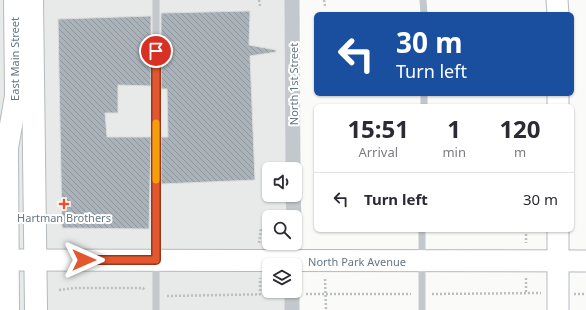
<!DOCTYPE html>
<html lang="en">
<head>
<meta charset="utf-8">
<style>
  body { margin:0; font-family:"Noto Sans",sans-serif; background:#f2f2f3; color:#2b2b33; height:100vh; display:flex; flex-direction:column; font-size:15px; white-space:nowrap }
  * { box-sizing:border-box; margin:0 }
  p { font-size:13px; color:#7c7c81 }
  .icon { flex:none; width:22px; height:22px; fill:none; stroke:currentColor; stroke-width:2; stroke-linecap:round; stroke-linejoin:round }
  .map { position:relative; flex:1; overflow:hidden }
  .sheet { position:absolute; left:314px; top:104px; width:260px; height:128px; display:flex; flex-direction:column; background:#fff; border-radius:6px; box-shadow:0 1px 3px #0004 }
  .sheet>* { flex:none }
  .guide { position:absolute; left:314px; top:12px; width:260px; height:84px; border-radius:6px; box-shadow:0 1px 3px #0004; background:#1a4fa0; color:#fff; overflow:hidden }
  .buttons { position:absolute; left:262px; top:162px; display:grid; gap:8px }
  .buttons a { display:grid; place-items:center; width:40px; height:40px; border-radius:6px; background:#fff; box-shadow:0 1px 3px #0004; font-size:20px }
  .pin { position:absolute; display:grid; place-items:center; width:34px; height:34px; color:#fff; margin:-17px; border:2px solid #fff; border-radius:50%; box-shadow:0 1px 4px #0007 }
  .me { position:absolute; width:44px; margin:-22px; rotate:90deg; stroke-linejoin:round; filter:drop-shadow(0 0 3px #0008) }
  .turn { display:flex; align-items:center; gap:14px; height:84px; padding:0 16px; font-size:18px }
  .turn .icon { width:52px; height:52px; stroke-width:2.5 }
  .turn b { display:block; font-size:28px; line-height:34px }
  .eta { display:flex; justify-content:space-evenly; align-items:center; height:68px; text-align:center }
  .eta b { font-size:24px; font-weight:700; line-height:28px }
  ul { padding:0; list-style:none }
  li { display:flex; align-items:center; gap:12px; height:52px; padding:0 16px; border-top:1px solid #e1e1e2 }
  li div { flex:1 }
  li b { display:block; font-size:15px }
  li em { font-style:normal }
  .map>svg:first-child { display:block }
</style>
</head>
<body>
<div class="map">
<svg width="586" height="310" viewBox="0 0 586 310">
  <defs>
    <pattern id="building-back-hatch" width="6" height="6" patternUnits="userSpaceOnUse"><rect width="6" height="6" fill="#aab3b9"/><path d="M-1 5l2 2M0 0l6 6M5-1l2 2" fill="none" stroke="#8e969c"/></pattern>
  </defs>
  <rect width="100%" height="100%" fill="#fafaf8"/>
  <polygon fill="#e8e9e9" points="0,0 285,0 286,169 269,169 269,195 286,195 287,217 269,217 269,243 287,243 287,265 269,265 269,291 287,291 287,310 0,310"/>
  <g fill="url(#building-back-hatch)" stroke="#dcdcda">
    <polygon points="250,11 249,45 276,50 276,52 250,56 255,180 161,184 161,137 168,137 167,89 161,89 161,13"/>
    <polygon points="151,16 151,86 118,85 118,113 105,113 107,137 151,137 149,229 62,228 58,19"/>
  </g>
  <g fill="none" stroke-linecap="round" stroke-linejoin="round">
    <defs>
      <g id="secondary">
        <polyline points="557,0 558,14"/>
        <polyline points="558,94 558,106"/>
        <polyline points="558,230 558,310"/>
        <polyline points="0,260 586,261"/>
      </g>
      <g id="primary">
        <polyline points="32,0 36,310"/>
        <polyline points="8,310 7,148 16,96 15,0"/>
      </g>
    </defs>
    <use href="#secondary" stroke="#b3babf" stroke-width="23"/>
    <use href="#primary" stroke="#b5babe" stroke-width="24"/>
    <g stroke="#bbbfc2" stroke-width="2.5" stroke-dasharray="2 2" stroke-linecap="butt">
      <polyline points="259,0 260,6"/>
      <polyline points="324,0 325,6"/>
      <polyline points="526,230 526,243"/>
      <polyline points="259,243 261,228"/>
      <polyline points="526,278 526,293"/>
      <polyline points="325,279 326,310"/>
      <polyline points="59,290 74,288 143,288 145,291"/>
      <polyline points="306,294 411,294"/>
      <polyline points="432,294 541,293"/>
      <polyline points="574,294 586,294"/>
      <polyline points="260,295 260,278"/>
      <polyline points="167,296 277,294"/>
    </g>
    <g stroke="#c3c8cc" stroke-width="7">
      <polyline points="423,0 424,14"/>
      <polyline points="424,106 424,94"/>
      <polyline points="422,230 422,310"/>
      <polyline points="156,310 156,0"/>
    </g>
    <g stroke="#c3c8cc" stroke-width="15">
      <polyline points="292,0 293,169"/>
      <polyline points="293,195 294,217"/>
      <polyline points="291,265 293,243"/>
      <polyline points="292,310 292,291"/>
    </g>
    <use href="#secondary" stroke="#fff" stroke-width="21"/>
    <use href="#primary" stroke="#fff" stroke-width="22"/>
  </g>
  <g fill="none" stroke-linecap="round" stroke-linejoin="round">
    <defs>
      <polyline id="route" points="84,260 156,260 156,51"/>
    </defs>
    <use href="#route" stroke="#94391e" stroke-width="10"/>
    <use href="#route" stroke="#e4572e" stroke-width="7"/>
    <polyline stroke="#f59e0b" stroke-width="7" points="156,180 156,123"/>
  </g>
  <path fill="#e4572e" stroke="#fff" stroke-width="1.5" d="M62 198h4v4h4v4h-4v4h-4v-4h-4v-4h4z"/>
  <g text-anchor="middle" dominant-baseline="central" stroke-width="4" stroke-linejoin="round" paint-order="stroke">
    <g font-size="11" fill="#657683" stroke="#fff">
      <text transform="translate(14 59) rotate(-90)">East Main Street</text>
      <text transform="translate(293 84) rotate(-90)">North 1st Street</text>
      <text x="357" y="261">North Park Avenue</text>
    </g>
    <g font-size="11" fill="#657683" stroke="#fff">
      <text x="64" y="217">Hartman Brothers</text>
    </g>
  </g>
</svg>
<div class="buttons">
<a><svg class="icon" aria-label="sound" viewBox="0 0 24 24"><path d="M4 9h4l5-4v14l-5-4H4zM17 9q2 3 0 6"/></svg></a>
<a><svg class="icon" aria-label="search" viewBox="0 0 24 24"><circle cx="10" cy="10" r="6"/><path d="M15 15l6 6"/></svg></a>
<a><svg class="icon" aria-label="layers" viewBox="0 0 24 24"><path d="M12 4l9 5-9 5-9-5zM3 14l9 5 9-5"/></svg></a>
</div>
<div class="pin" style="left:156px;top:51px;background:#d93025"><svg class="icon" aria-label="arrive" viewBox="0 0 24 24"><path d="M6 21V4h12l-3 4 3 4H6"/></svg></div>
<svg class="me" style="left:84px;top:260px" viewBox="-20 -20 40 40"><path d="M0-17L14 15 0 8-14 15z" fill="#e4572e" stroke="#fff" stroke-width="4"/></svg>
<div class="guide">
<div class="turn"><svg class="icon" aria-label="left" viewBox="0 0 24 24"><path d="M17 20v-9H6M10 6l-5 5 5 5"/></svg><div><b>30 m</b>Turn left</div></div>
</div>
<section class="sheet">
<div class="eta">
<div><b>15:51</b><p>Arrival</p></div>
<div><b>1</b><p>min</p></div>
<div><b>120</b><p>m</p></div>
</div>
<ul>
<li><svg class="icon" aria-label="left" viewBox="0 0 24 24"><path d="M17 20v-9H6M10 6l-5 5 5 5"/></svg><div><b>Turn left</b></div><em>30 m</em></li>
</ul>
</section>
</div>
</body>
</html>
